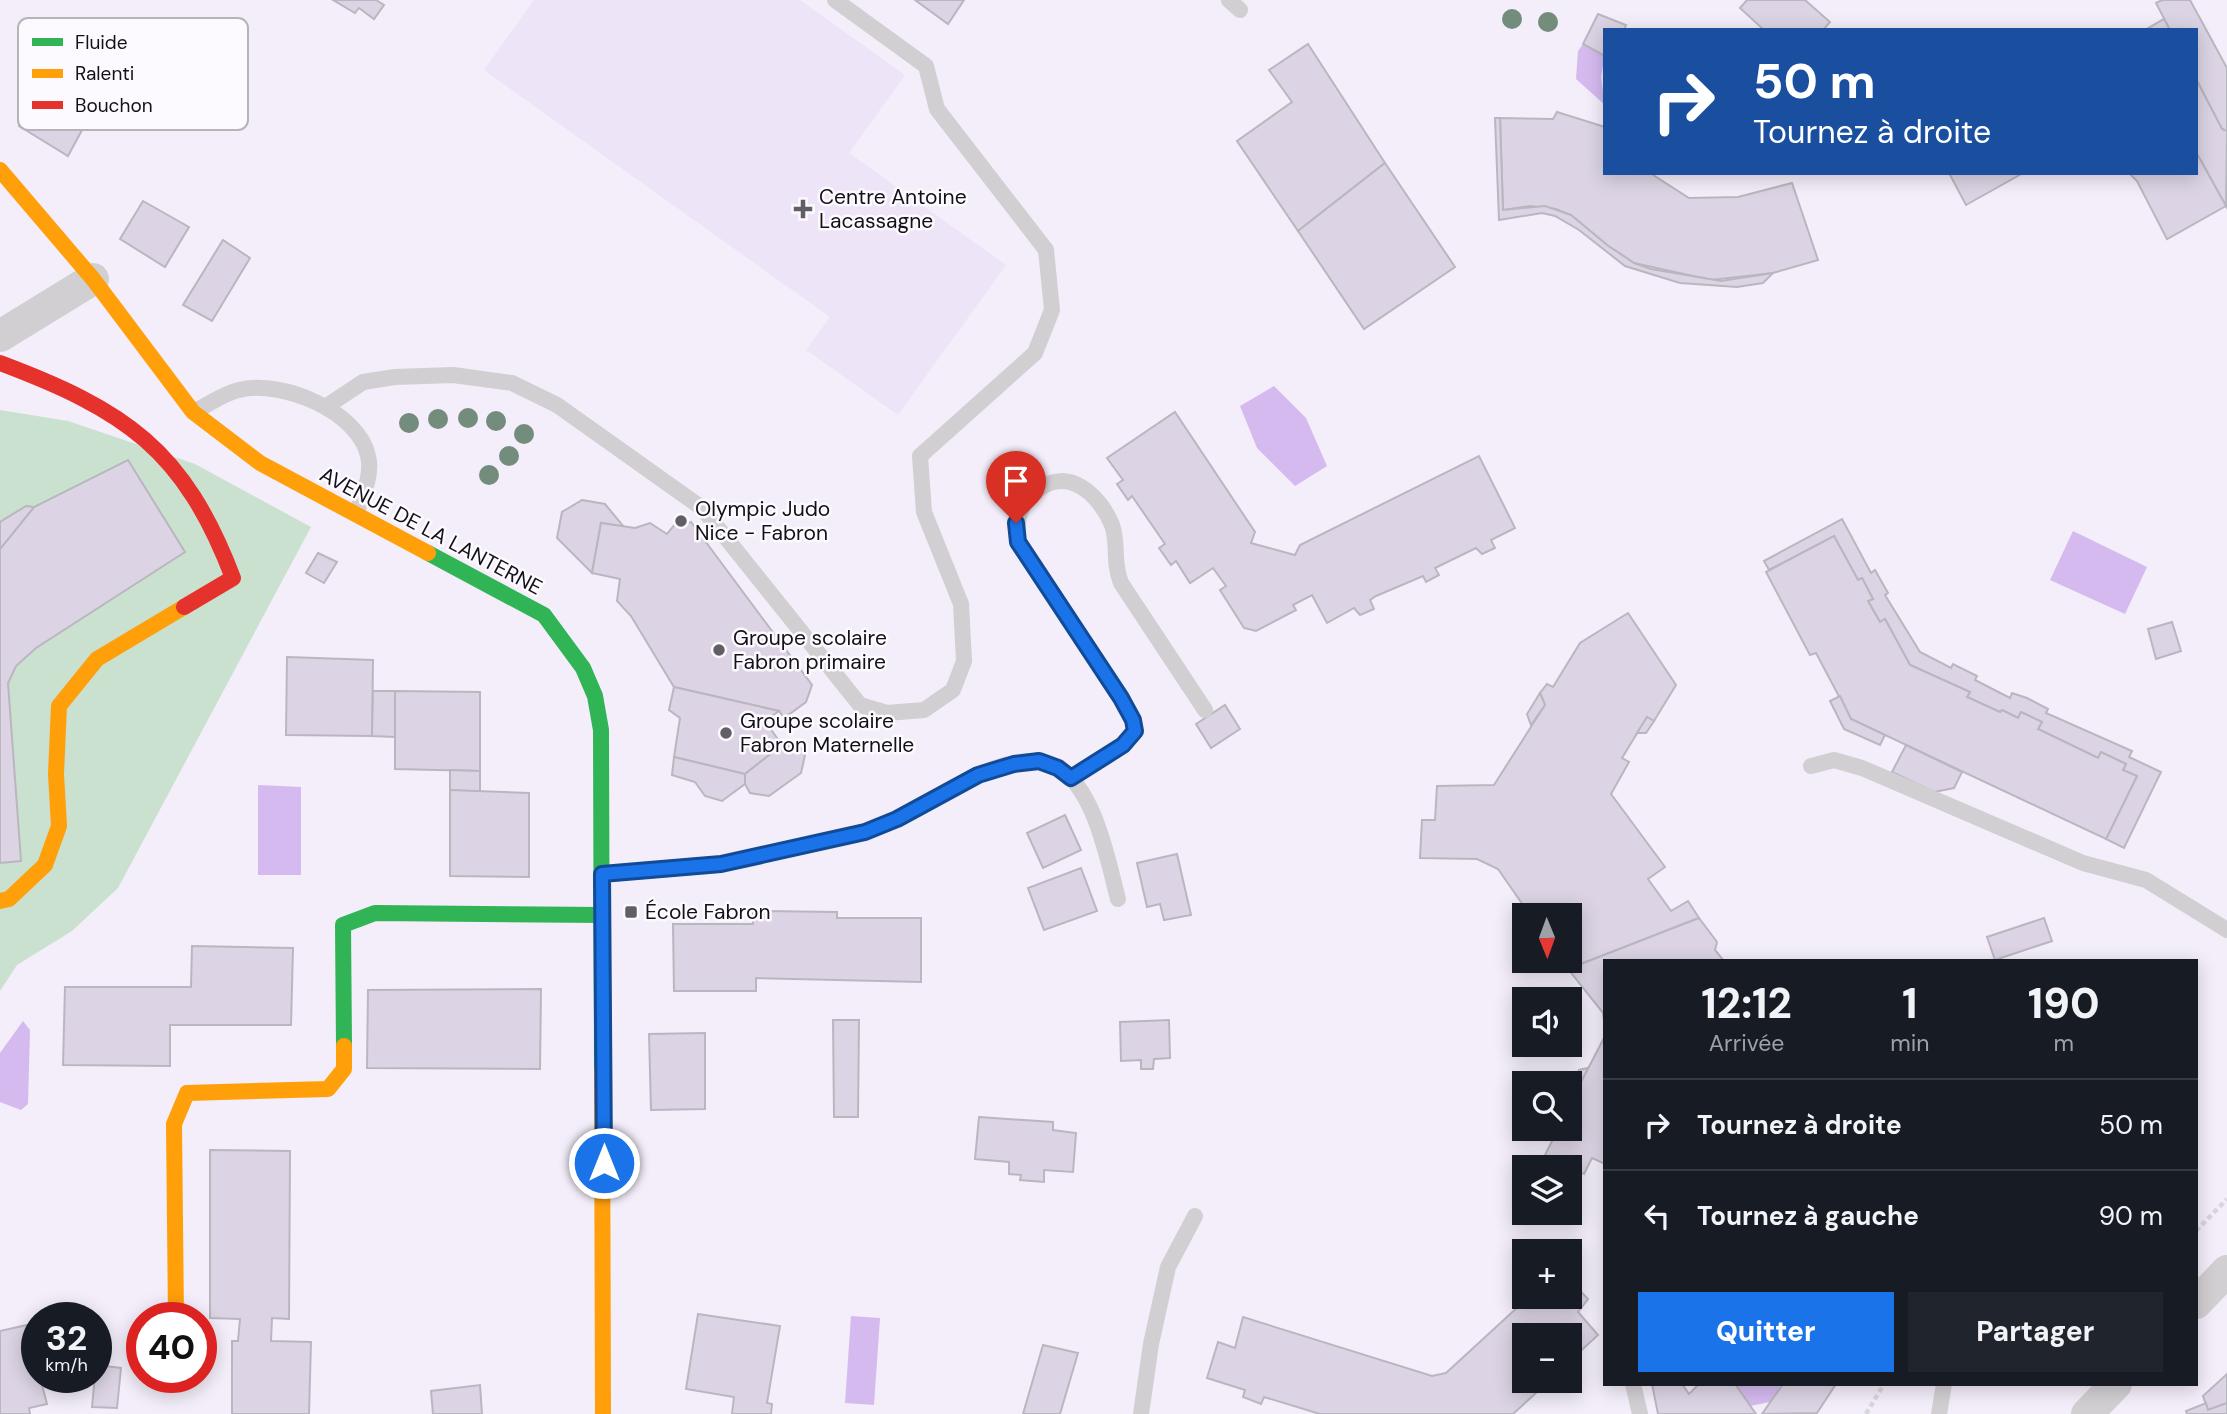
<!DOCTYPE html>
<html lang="fr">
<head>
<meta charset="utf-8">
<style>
  body { margin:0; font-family:"DM Sans",sans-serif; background:#20242c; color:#f1f3f6; height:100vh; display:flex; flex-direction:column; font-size:26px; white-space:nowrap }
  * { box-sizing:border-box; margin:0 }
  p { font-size:23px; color:#9ea1a6 }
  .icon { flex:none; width:38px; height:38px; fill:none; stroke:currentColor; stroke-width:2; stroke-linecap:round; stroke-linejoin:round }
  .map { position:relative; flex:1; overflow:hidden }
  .sheet { position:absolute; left:1603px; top:959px; width:595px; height:427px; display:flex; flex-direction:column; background:#171b24; border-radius:0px; box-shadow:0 4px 18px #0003 }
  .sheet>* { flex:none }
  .top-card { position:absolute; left:1603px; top:28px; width:595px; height:147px; border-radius:0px; box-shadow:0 4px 18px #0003; background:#1a4fa0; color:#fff; overflow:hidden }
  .needle { width:46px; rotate:179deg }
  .tools { position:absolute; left:1512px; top:903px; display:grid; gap:14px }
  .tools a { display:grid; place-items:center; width:70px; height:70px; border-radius:0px; background:#171b24; box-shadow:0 4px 18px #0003; font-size:35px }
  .speed { position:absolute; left:21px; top:1302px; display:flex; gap:14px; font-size:35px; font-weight:700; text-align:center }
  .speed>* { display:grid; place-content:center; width:91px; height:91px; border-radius:50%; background:#171b24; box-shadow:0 4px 18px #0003; line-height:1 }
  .speed small { font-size:18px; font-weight:400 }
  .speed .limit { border:10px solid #d22; background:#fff; color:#111 }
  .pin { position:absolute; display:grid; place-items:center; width:60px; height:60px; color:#fff; margin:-72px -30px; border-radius:50% 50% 50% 0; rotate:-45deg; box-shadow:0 0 7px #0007 }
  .pin .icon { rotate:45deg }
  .me { position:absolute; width:77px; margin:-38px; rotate:0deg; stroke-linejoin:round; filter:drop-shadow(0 0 5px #0008) }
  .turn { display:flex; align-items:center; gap:24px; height:147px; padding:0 35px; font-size:32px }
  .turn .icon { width:91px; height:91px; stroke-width:2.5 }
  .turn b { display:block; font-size:49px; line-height:60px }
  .eta { display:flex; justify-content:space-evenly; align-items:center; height:119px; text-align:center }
  .eta b { font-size:42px; font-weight:800; line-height:49px }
  .primary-button { display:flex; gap:14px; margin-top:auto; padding:14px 35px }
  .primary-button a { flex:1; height:80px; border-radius:0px; background:#1a73e8; color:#fff; font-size:28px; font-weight:800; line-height:80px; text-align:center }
  .primary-button a+a { background:#20242c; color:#f1f3f6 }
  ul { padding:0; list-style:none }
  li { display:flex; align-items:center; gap:21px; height:91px; padding:0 35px; border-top:2px solid #363941 }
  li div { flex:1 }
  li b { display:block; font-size:26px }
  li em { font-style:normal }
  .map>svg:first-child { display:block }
</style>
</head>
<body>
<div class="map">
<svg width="2227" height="1414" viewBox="0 0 2227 1414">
  <rect width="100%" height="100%" fill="#f3eef9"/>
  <polygon fill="#eee4f8" points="534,0 800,0 905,75 849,153 1006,265 898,415 806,350 830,317 484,70"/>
  <polygon fill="#cae1cf" points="0,410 68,421 195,464 311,527 118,888 72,931 17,965 0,991"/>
  <g fill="#d5baef">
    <polygon points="1583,44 1605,56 1601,77 1605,105 1576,79 1578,51"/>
    <polygon points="1274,386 1306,418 1327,466 1295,486 1257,448 1240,406"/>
    <polygon points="2073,531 2147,567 2125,614 2050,580"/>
    <polygon points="258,785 301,787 301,875 258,875"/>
    <polygon points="23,1021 30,1030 28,1104 21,1110 0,1102 0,1053"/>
    <polygon points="851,1316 880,1318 874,1405 845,1403"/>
    <polygon points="1729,1384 1778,1384 1780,1388 1770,1402 1750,1406 1735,1385"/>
  </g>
  <g fill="#dcd4e4" stroke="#bab6bf" stroke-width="2">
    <polygon points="333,0 376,0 384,5 374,19 359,8 355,13"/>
    <polygon points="915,0 964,0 948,24"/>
    <polygon points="1747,0 1805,0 1830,22 1823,30 1764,30 1740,8"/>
    <polygon points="2162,0 2190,0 2227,68 2227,131 2222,129 2196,79 2196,30 2170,30 2156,3"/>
    <polygon points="1598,14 1626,25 1624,30 1605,30 1605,56 1583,44"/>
    <polygon points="2164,19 2170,30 2145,30"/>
    <polygon points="1308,44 1385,163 1298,231 1237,141 1292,102 1269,70"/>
    <polygon points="2196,79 2222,129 2227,131 2226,206 2196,152"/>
    <polygon points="34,101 82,130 68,156 19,126"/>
    <polygon points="1557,112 1605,127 1605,173 1650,173 1689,198 1738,197 1792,183 1818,260 1773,273 1711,280 1634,263 1607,245 1571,215 1556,209 1530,206 1503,210 1500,118 1553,119"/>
    <polygon points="1495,118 1500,118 1503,210 1545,206 1571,215 1607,245 1634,263 1651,269 1721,281 1773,273 1763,283 1737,287 1680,283 1625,266 1579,230 1555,216 1542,213 1499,220"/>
    <polygon points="2196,152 2226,206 2167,239 2137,181 2129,173 2196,173"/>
    <polygon points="1385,163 1455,267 1364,329 1298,231"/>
    <polygon points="1949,173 2023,173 1966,205"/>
    <polygon points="143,201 189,227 165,267 120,239"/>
    <polygon points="223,240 250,258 212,321 183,305"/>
    <polygon points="1175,412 1255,532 1251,543 1295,555 1300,545 1479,456 1515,528 1491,540 1495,548 1482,554 1476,548 1435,568 1439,575 1426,582 1423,576 1376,596 1370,600 1374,609 1360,615 1354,608 1327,623 1312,595 1293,605 1296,610 1256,631 1244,628 1220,590 1226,586 1213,568 1190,583 1176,561 1171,565 1159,548 1165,544 1132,496 1128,500 1117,484 1123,480 1107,458"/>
    <polygon points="128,460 185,552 36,648 16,666 8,683 21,861 0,863 0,549 34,507"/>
    <polygon points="582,500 605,504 624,527 601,523 592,573 557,538 562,512"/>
    <polygon points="26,506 34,507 0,549 0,522"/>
    <polygon points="1842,519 1871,573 1875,570 1888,593 1885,595 1920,652 1951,668 1953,664 1977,676 1975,680 2010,698 2012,693 2027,698 2048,709 2046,713 2132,751 2129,757 2161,772 2124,848 2106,839 2137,776 2123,770 2126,764 2101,752 2098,758 2038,729 2042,722 2021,712 2018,718 2002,710 2000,712 1967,697 1970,692 1910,665 1885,619 1880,622 1868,601 1873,599 1862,578 1858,580 1834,536 1769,570 1764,561"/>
    <polygon points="691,522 812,685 806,702 784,718 779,711 674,687 631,616 617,601 620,579 592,573 601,523 635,528 650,523 667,534 676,523 681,526"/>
    <polygon points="1834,536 1858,580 1862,578 1873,599 1868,601 1880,622 1885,619 1910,665 1970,692 1967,697 2000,712 2002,710 2018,718 2021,712 2042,722 2038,729 2098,758 2101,752 2126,764 2123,770 2137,776 2106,839 1851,719 1816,653 1810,655 1766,572"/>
    <polygon points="318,553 337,562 324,583 306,573"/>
    <polygon points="1628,613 1676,685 1654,721 1647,717 1622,758 1629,762 1611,794 1665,867 1648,879 1671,911 1688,901 1699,918 1568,969 1563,961 1570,961 1570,915 1530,915 1498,869 1477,859 1420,858 1422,820 1435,820 1437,786 1494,785 1545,705 1540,693 1547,684 1553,687 1580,643"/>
    <polygon points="2172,622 2181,651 2156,659 2148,629"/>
    <polygon points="287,657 373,660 372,736 286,735"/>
    <polygon points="674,687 779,711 765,721 782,745 745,774 674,757 680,718 669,710"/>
    <polygon points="373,691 395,691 395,737 372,736"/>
    <polygon points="395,691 480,692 480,771 395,769"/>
    <polygon points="1540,693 1545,705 1531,725 1527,714"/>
    <polygon points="1840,696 1851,719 1885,735 1880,745 1844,729 1830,701"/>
    <polygon points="1225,705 1240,729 1211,748 1196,724"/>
    <polygon points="1647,717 1654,721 1646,733 1637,733"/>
    <polygon points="782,745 801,748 805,755 801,773 769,796 750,793 745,784 745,774"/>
    <polygon points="1906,745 1962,772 1954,788 1934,792 1892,772"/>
    <polygon points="674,757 745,774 745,784 722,801 705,796 695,782 672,775"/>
    <polygon points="450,770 480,771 480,792 450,790"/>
    <polygon points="450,790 529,793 529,877 450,876"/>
    <polygon points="1065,815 1081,850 1043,868 1027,833"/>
    <polygon points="1177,854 1191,915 1164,920 1160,904 1147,907 1137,863"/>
    <polygon points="1081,868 1097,911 1044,930 1028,888"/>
    <polygon points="753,911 837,912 837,918 921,918 921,982 756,978 756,991 674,991 673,924 753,924"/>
    <polygon points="1699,918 1717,942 1715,950 1724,961 1605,961 1605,1028 1603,1013 1568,969"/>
    <polygon points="2044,918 2052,941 1995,960 1987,937"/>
    <polygon points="192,946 293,948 291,1025 170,1025 170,1066 63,1065 65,987 191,987"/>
    <polygon points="541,989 540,1069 367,1068 368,990"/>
    <polygon points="833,1020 859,1020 858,1117 834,1117"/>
    <polygon points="1169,1020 1170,1058 1154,1059 1153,1069 1141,1069 1141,1060 1121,1061 1120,1022"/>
    <polygon points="705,1033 705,1109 651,1110 649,1034"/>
    <polygon points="1605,1036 1605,1164 1592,1158 1584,1174 1545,1155 1558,1129 1570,1129 1570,1087 1572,1083 1579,1086"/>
    <polygon points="1588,1068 1579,1086 1572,1083 1579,1070"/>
    <polygon points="979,1117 1053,1122 1053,1130 1076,1133 1073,1172 1044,1170 1044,1182 1020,1180 1021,1175 1009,1174 1009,1162 975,1159"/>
    <polygon points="210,1150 290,1151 289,1319 272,1318 271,1341 311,1342 309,1414 232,1414 232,1341 238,1341 240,1319 210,1318"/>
    <polygon points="1570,1280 1588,1299 1578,1312 1598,1335 1570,1361 1570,1335 1524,1335 1524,1381 1549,1381 1513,1414 1320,1414 1264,1397 1261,1404 1243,1397 1245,1390 1207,1378 1218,1342 1235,1348 1243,1317 1432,1376 1446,1373 1520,1305 1516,1299 1524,1291 1524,1297 1570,1297"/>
    <polygon points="698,1314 780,1326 767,1403 772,1404 771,1414 732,1414 734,1397 686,1389"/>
    <polygon points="27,1325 37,1377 40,1377 47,1404 29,1408 30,1414 0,1414 0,1331"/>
    <polygon points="1043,1345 1078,1353 1060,1414 1023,1414"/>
    <polygon points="96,1365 121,1368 117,1408 92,1407"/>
    <polygon points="2227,1374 2227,1403 2208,1410 2203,1396"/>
    <polygon points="1652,1384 1682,1384 1689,1394 1699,1384 1735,1384 1756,1414 1658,1414"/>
    <polygon points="1783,1384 1836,1384 1817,1413 1762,1414"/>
    <polygon points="480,1385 482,1414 433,1414 431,1391"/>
    <polygon points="2206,1403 2208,1410 2227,1403 2227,1414 2187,1414 2186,1411"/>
  </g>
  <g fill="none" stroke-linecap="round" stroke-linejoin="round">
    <g stroke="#d8d6da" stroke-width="4.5" stroke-dasharray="5 3.5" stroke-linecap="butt">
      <polyline points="2196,1231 2227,1199"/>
      <polyline points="1866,1414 1884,1384"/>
    </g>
    <g stroke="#d1cfd2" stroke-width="16">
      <polyline points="1229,0 1240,10"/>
      <polyline points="327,406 363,382 395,377 453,375 512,383 557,405 702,508 860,705 887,713 924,710 953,690 964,661 961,604 924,512 920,456 1035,353 1052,310 1046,250 937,109 926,66 835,0"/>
      <path d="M195,411C208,405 224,393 239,390C282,379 359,412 368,456C373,475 362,497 356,514"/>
      <polyline points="1811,766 1834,760 1862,768 2083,863 2146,880 2227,930"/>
      <path d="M1071,778L1123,745L1135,731L1133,721L1121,698L1018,542C1016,519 1019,504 1038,490C1068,466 1100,495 1112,525C1119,544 1112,560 1121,583L1205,710"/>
      <path d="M602,874C641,871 680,869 719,864C748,861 778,851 808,845C837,838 867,833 895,820C939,801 1006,743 1056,767C1094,785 1108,861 1118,899"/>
      <polyline points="1633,1384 1640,1414"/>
      <polyline points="1141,1414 1151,1344 1168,1267 1195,1216"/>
      <polyline points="1939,1414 1944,1384"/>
    </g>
    <g stroke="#d1cfd2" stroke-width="32">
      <polyline points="0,336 93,279"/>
      <polyline points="2196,1303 2227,1271"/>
      <polyline points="2087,1414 2116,1384"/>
    </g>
    <g stroke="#30b455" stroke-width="16">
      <polyline points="428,553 544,615 583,668 595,696 601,730 602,1070"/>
      <polyline points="344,1046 343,925 375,913 602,915"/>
    </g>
    <g stroke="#ff9f0a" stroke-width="16">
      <polyline points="0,170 93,279 193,412 260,463 428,553"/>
      <polyline points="0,901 9,899 45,865 59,826 56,774 59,706 97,659 184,607"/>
      <polyline points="602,1070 603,1414"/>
      <polyline points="176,1318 174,1124 187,1093 328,1089 344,1069 344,1046"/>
    </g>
    <path stroke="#e5322d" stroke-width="16" d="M0,363C125,410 184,449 233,578L184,607"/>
  </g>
  <g fill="#738c7c">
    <circle cx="1512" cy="19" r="10"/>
    <circle cx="1548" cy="22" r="10"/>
    <circle cx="468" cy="418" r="10"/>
    <circle cx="438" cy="419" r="10"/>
    <circle cx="496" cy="421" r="10"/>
    <circle cx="409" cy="423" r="10"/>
    <circle cx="524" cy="434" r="10"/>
    <circle cx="509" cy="456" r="10"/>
    <circle cx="489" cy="475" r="10"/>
  </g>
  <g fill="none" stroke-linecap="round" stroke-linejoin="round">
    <defs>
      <polyline id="route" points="604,1163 602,874 721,864 865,832 897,819 978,775 1014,764 1039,761 1058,768 1071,778 1123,745 1135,731 1133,720 1121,698 1018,542 1016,523"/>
    </defs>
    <use href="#route" stroke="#114b97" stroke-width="18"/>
    <use href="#route" stroke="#1a73e8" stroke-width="12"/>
  </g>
  <g fill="#615e66" stroke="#fcfafe" stroke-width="2.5">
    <path d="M799.5 198.5h7v7h7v7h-7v7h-7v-7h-7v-7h7z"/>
    <circle cx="681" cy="521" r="7"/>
    <circle cx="719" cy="650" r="7"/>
    <circle cx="726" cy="733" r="7"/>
    <rect x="624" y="905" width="14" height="14" rx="3.5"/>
  </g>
  <g text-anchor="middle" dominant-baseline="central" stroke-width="5" stroke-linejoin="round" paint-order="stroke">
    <g font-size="21" fill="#131017" stroke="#fcfafe" text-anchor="start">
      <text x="819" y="197">Centre Antoine<tspan x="819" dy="24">Lacassagne</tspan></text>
      <text x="695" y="509">Olympic Judo<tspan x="695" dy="24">Nice - Fabron</tspan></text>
      <text x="733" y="638">Groupe scolaire<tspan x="733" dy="24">Fabron primaire</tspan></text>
      <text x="740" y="721">Groupe scolaire<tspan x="740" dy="24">Fabron Maternelle</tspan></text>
      <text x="645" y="912">École Fabron</text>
    </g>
    <g font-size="21" fill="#131017" stroke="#fcfafe">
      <text transform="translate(431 531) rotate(28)">AVENUE DE LA LANTERNE</text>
    </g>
  </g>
  <rect x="18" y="18" width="230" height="112" rx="10" fill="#fcfafe" stroke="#b6b4b9" stroke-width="2"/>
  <rect x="32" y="38" width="31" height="8" fill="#30b455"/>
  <rect x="32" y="69" width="31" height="9" fill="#ff9f0a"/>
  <rect x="32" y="101" width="31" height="8" fill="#e5322d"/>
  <g font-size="19" fill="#131017">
    <text x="75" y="49">Fluide</text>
    <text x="75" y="80">Ralenti</text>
    <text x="75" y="112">Bouchon</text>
  </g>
</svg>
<div class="tools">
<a><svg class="needle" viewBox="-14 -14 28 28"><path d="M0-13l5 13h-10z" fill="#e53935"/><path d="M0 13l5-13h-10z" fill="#9ea1a6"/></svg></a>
<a><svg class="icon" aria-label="sound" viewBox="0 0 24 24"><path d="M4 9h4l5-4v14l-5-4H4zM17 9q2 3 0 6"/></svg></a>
<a><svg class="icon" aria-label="search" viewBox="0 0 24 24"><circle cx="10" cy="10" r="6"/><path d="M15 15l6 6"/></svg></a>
<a><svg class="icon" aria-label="layers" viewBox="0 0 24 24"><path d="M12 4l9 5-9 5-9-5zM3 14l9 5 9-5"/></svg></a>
<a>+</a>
<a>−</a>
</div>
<div class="speed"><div>32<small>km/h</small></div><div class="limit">40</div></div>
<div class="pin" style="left:1016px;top:523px;background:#d93025"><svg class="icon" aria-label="arrive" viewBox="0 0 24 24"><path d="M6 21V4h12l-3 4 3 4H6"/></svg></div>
<svg class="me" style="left:604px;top:1163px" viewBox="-20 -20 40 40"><circle r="17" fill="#1a73e8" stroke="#fff" stroke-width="3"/><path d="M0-11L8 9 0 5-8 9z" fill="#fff"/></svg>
<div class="top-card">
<div class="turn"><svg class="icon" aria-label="right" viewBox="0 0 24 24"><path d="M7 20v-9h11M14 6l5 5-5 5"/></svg><div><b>50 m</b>Tournez à droite</div></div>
</div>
<section class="sheet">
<div class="eta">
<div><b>12:12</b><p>Arrivée</p></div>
<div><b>1</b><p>min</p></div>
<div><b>190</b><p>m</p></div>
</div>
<ul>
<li><svg class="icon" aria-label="right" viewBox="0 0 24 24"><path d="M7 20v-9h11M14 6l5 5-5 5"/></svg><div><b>Tournez à droite</b></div><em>50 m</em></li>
<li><svg class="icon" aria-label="left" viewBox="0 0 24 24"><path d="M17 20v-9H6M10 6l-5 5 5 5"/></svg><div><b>Tournez à gauche</b></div><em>90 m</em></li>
</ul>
<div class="primary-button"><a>Quitter</a><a>Partager</a></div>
</section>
</div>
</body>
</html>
